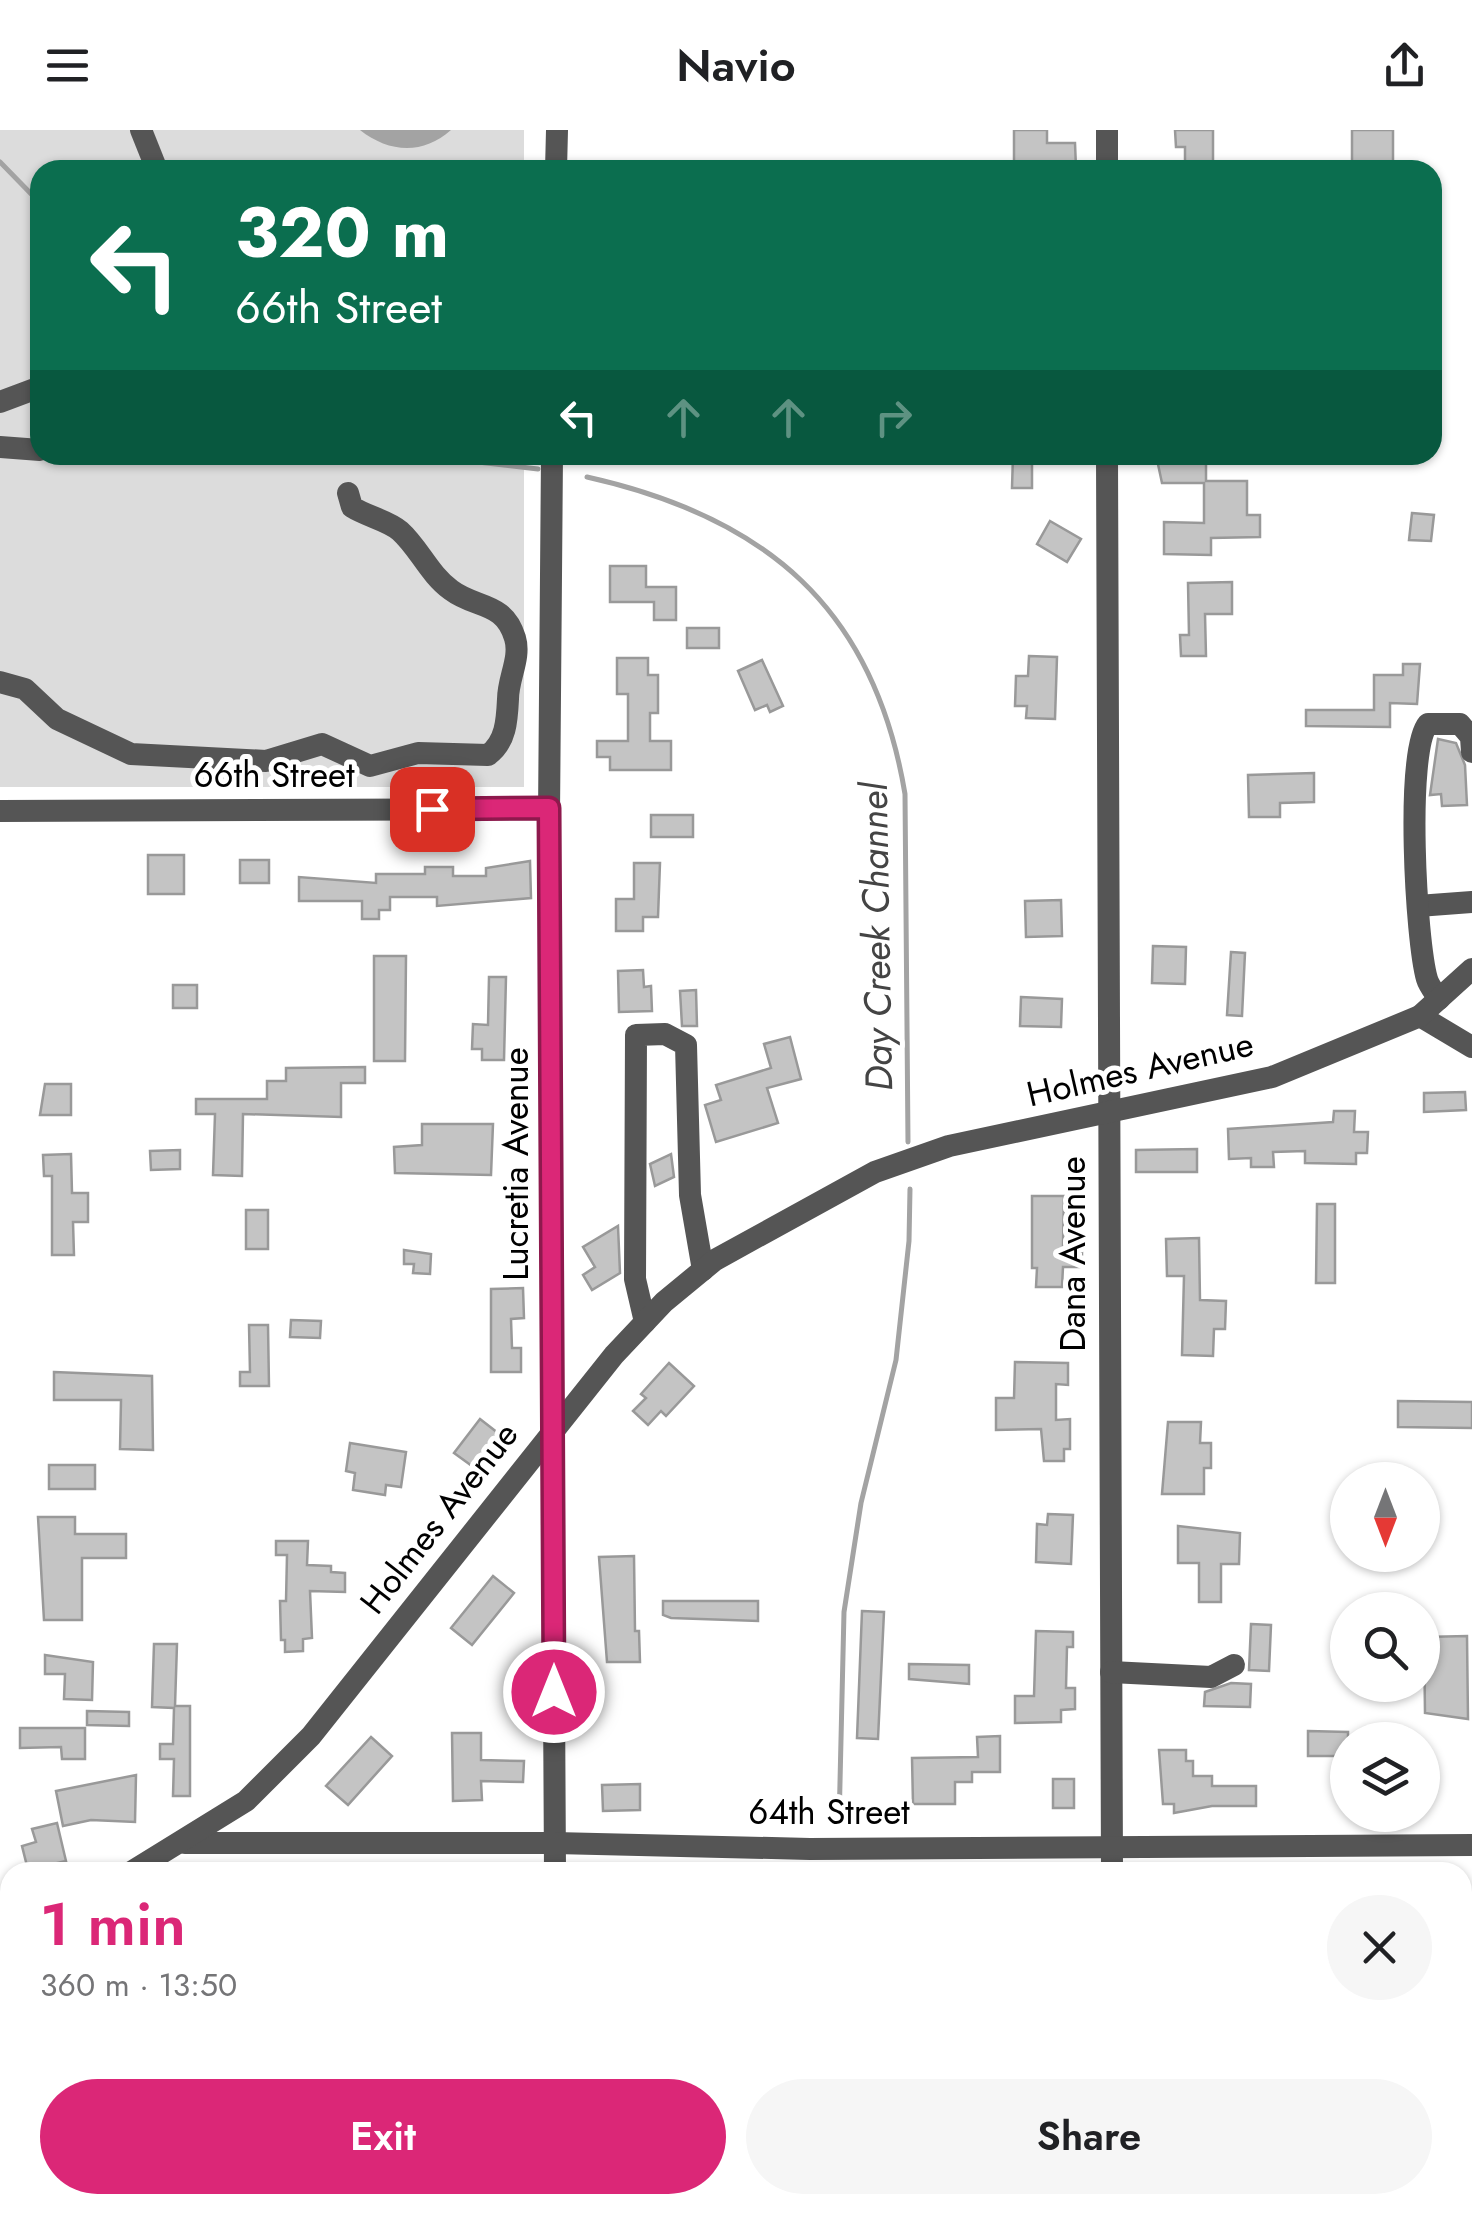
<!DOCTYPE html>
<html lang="en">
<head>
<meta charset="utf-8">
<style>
  body { margin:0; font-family:Jost,sans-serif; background:#f6f6f6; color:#202124; height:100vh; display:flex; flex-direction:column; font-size:38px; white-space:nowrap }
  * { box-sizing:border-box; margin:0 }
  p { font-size:32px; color:#757577 }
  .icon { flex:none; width:55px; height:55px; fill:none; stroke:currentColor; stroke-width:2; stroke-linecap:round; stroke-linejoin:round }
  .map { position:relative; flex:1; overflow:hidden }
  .panel { position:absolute; left:0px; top:1732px; width:1472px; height:352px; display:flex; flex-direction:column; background:#fff; border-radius:30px 30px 0 0; box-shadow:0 2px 8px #0004 }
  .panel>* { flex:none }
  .guide { position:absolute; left:30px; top:30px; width:1412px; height:305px; border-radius:30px; box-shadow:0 2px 8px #0004; background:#0b6e4f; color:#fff; overflow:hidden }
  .needle { width:65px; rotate:180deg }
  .buttons { position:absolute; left:1330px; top:1332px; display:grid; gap:20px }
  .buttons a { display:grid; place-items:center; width:110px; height:110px; border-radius:50%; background:#fff; box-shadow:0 2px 8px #0004; font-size:50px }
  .pin { position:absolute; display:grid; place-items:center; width:85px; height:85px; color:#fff; margin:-42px; border-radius:20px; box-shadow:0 5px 15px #0006 }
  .me { position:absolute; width:110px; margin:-55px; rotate:0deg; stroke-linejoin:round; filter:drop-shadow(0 0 8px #0008) }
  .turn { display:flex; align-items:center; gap:35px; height:210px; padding:0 40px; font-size:45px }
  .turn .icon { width:130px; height:130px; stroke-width:2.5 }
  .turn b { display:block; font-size:70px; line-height:85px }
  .lanes { display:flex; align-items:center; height:95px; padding:0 40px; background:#0003; justify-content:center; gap:50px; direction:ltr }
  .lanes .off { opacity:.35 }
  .round { display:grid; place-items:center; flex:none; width:105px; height:105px; border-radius:52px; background:#f6f6f6 }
  .headline { display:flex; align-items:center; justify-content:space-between; height:170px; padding:0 40px }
  h1 { font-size:60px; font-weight:600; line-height:75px; color:#db2777 }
  .cta { display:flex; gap:20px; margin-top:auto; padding:20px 40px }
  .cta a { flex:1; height:115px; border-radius:60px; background:#db2777; color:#fff; font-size:40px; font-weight:600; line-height:115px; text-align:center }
  .cta a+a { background:#f6f6f6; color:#202124 }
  header { display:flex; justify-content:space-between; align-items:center; height:130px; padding:0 40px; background:#fff; font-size:45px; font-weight:600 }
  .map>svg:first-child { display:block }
</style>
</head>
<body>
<header><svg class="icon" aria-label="menu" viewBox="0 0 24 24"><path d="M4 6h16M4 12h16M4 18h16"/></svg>Navio<svg class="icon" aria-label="share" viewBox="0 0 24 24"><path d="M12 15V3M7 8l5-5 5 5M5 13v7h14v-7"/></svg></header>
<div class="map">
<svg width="1472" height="2084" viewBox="0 0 1472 2084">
  <rect width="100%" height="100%" fill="#fff"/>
  <polygon fill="#dcdcdc" points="0,0 524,0 524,40 40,40 40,325 524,325 524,657 0,657"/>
  <path fill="#a3a3a3" d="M360,0H451C423,25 389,23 360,0Z"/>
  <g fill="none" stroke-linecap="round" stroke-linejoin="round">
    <g stroke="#a3a3a3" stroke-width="5">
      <polyline points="0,32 40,73"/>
      <polyline points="418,325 538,339"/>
      <path d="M587,347C766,387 874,478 905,664L908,1012"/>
      <polyline points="839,1695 844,1482 861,1373 896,1230 909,1111 910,1059"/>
      <polyline points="839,1736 839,1742"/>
      <polyline points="840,2075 840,2084"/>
    </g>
  </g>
  <g fill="#c4c4c4" stroke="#999" stroke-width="2.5">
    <polygon points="1014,0 1047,0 1047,13 1075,13 1076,38 1014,39"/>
    <polygon points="1175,0 1213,0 1213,32 1185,32 1185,17 1176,17"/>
    <rect x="1352" y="0" width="41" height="35"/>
    <polygon points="1013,325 1032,325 1032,358 1012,358"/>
    <polygon points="1156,325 1206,329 1206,351 1247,351 1247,385 1260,385 1260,407 1211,408 1211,425 1164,424 1164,392 1204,393 1204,353 1162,353"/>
    <polygon points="1412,383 1434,385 1431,411 1409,410"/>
    <polygon points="1050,391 1081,409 1067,432 1037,414"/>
    <polygon points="610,436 646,436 646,457 676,457 676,490 654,490 654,472 610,472"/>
    <polygon points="1232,452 1232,484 1205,484 1206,526 1181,526 1180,505 1189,505 1188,453"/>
    <rect x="687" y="498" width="32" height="20"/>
    <polygon points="1029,526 1057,527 1055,589 1026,588 1027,576 1015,576 1016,546 1028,546"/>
    <polygon points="617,528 648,528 648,545 658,545 658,583 650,583 650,611 671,611 671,640 610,640 610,627 597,627 597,611 628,611 628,564 617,564"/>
    <polygon points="762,530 783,576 770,582 767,575 755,580 738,541"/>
    <polygon points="1403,534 1420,534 1417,574 1390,573 1390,597 1306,596 1306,580 1374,580 1374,545 1403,545"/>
    <polygon points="1438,609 1456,613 1465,635 1467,675 1442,676 1441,664 1430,665"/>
    <polygon points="1314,643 1314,672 1280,673 1280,687 1249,687 1248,645"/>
    <rect x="651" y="685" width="42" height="22"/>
    <rect x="148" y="725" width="36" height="39"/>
    <rect x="240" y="730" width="29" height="23"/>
    <polygon points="530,731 531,768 437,776 437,767 390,767 390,780 379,780 379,789 362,789 362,771 299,771 299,747 376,753 376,744 425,744 425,737 453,737 453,746 486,746 486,738"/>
    <polygon points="634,733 660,733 658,787 643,787 643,801 616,801 616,769 634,769"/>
    <polygon points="1061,770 1062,806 1026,807 1025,771"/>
    <polygon points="1153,816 1186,817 1185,854 1152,853"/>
    <polygon points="1231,822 1245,823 1242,886 1227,885"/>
    <polygon points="374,826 406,826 405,931 374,931"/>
    <polygon points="643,840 644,857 651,856 652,881 619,882 618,841"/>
    <polygon points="489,847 506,847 504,930 482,930 482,919 472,919 473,894 488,895"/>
    <rect x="173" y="855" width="24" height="23"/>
    <polygon points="696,860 697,896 682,896 680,861"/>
    <polygon points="1021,867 1062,869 1061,897 1020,896"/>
    <polygon points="790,907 801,949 767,958 778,993 716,1012 705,975 721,970 716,955 771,938 764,914"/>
    <polygon points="365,937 365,953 341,953 341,987 243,984 242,1046 213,1045 215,984 196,984 196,969 267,969 267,951 286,951 286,938"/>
    <polygon points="45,954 71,954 71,985 40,985"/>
    <polygon points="1465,962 1466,980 1424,982 1424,963"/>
    <polygon points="1334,981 1355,981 1354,1002 1368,1002 1367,1023 1356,1023 1356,1034 1305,1033 1305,1021 1273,1022 1274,1037 1251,1037 1251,1028 1229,1029 1228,999 1333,992"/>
    <polygon points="422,994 493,994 491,1045 395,1043 394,1017 422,1015"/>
    <polygon points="1197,1019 1197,1042 1136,1042 1136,1020"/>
    <polygon points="180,1020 180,1039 151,1040 150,1021"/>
    <polygon points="71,1024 72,1063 88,1063 88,1092 73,1092 74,1125 52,1125 52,1046 44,1046 43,1025"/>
    <polygon points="671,1024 674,1047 655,1056 650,1034"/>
    <polygon points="1032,1066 1064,1066 1063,1115 1082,1115 1082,1137 1063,1137 1062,1157 1036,1157 1037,1138 1032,1138"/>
    <polygon points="1317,1074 1335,1074 1335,1153 1316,1153"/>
    <rect x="246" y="1080" width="22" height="39"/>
    <polygon points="618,1096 620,1143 592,1160 583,1145 595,1137 583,1117"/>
    <polygon points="1199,1108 1200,1170 1226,1171 1225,1199 1214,1199 1213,1226 1182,1225 1184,1146 1167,1146 1166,1109"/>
    <polygon points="404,1120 431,1124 430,1144 413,1143 414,1134 404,1134"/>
    <polygon points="523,1158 524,1188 511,1189 512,1218 521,1218 521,1242 491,1242 491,1159"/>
    <polygon points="291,1190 321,1191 320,1208 290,1207"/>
    <polygon points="249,1195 268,1195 269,1256 240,1256 240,1242 250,1242"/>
    <polygon points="1015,1232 1068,1233 1068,1255 1056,1254 1056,1290 1070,1289 1070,1319 1064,1319 1064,1331 1044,1331 1041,1299 996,1300 996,1268 1014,1268"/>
    <polygon points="669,1233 694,1256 666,1286 661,1281 648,1295 633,1281 646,1268 641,1264"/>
    <polygon points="54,1242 152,1246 153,1320 120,1319 121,1270 54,1270"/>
    <polygon points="1398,1271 1472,1272 1472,1298 1398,1297"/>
    <polygon points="480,1289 498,1303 472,1336 454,1323"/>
    <polygon points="1168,1292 1201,1292 1200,1313 1211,1313 1211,1338 1204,1338 1204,1364 1162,1364"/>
    <polygon points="350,1313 406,1322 401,1357 386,1355 385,1365 353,1360 355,1343 346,1341"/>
    <rect x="49" y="1335" width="46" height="24"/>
    <polygon points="1048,1384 1073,1385 1071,1434 1036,1432 1037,1394 1047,1395"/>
    <polygon points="38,1387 75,1387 75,1404 126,1404 126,1428 82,1428 82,1490 44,1490"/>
    <polygon points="1178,1396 1240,1403 1239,1434 1221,1434 1221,1472 1199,1472 1199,1433 1178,1433"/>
    <polygon points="276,1411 308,1411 307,1435 331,1436 331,1442 345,1443 345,1462 310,1461 312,1508 303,1509 303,1521 285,1522 285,1510 281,1510 280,1471 286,1471 287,1425 276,1425"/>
    <polygon points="634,1426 635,1501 639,1501 640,1532 607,1532 599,1427"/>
    <polygon points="493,1446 514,1463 472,1515 451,1498"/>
    <polygon points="663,1471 758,1471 758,1491 671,1488 663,1485"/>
    <polygon points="862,1481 884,1482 878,1609 857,1608"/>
    <polygon points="1251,1494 1271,1495 1269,1541 1249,1540"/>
    <polygon points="1036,1501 1073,1502 1073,1517 1067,1517 1066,1558 1075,1558 1075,1579 1061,1580 1061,1592 1015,1593 1015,1566 1034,1566"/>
    <polygon points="1467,1506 1468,1589 1425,1583 1424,1507"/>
    <polygon points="154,1514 177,1514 175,1576 190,1576 190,1666 173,1666 174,1629 160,1629 160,1614 173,1614 174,1578 152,1577"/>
    <polygon points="45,1525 93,1532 92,1570 64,1569 65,1544 45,1544"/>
    <polygon points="909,1534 969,1535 969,1554 909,1549"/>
    <polygon points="1231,1553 1251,1554 1250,1577 1204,1576 1205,1562"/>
    <polygon points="87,1581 129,1582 129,1596 87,1595"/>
    <polygon points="20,1598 85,1598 85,1629 62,1629 61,1617 20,1618"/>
    <polygon points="1308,1601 1348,1602 1348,1626 1308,1626"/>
    <polygon points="452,1603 481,1603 481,1630 524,1631 523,1652 481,1651 482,1670 453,1671"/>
    <polygon points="1000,1606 1000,1642 972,1642 972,1652 955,1652 955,1674 913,1674 912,1628 978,1627 977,1607"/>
    <polygon points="371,1607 392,1626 348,1675 326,1656"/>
    <polygon points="1159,1620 1186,1620 1186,1631 1193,1631 1193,1646 1212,1646 1212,1656 1256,1656 1256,1676 1212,1676 1174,1683 1174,1674 1163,1674"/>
    <polygon points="136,1645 135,1692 91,1690 63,1696 56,1661"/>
    <rect x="1053" y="1649" width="21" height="29"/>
    <polygon points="640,1654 640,1680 603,1681 602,1655"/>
    <polygon points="57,1693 66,1731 28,1740 22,1716 36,1712 32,1699"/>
  </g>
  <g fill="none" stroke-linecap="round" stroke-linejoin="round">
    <g stroke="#555" stroke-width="22">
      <polyline points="141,0 157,40"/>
      <polyline points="1107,0 1107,40"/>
      <polyline points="556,40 557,0"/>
      <polyline points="0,272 40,257"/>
      <polyline points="0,317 40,320"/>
      <polyline points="552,325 549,685 555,1742"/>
      <polyline points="1107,325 1112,1742"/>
      <path d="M0,552L25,559L57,589L131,624L266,631L322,614L370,636L418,623L488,625C506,612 507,590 508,569C508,548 521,528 515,508C504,471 476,479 451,460C429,444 419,418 400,401C389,391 366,386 352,377L348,363"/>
      <polyline points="0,681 549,679"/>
      <polyline points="1418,776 1472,772"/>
      <path d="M1439,869C1435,863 1429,856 1427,849C1416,811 1405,621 1428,594H1460L1471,607L1472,622"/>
      <polyline points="1420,886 1472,917"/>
      <polyline points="645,1192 635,1149 636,905 665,904 686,915 690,1065 703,1140"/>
      <polyline points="1111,1542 1211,1547 1234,1535"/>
      <polyline points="185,1713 555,1713 810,1719 1472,1715"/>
      <polyline points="131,1742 246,1671 311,1606 614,1225 664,1172 715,1130 875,1042 949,1016 1272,947 1420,886 1472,839"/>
      <polyline points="0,1790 10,1787"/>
      <polyline points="556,2075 556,2084"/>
      <polyline points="1116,2075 1116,2084"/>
    </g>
  </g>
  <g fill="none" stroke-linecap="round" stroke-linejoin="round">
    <defs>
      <polyline id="route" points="432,679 549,678 554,1562"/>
    </defs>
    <use href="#route" stroke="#8e194d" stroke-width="25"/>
    <use href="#route" stroke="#db2777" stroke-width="18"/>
  </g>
  <g text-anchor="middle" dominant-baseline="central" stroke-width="10" stroke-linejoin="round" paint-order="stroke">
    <g font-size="35" fill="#000" stroke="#fff">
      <text x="274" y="645">66th Street</text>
      <text transform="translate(1140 939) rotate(-13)">Holmes Avenue</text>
      <text transform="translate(516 1034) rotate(-90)">Lucretia Avenue</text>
      <text transform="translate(1073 1124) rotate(-90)">Dana Avenue</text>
      <text transform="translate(439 1388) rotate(-52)">Holmes Avenue</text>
      <text x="829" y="1682">64th Street</text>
    </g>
    <g font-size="38" font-style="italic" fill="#444" stroke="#fff">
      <text transform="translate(876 807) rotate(-91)">Day Creek Channel</text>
    </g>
  </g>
</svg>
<div class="buttons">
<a><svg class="needle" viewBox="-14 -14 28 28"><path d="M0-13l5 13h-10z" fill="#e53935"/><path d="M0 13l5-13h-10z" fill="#757577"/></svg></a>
<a><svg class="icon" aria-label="search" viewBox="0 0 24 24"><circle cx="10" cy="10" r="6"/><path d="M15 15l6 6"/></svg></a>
<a><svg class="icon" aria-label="layers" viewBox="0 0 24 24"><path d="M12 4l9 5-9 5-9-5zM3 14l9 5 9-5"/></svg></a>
</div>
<div class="pin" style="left:432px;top:679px;background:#d93025"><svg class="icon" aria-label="arrive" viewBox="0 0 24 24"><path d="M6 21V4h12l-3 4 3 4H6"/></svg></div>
<svg class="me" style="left:554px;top:1562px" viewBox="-20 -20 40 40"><circle r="17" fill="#db2777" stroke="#fff" stroke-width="3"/><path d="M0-11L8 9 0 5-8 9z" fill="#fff"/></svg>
<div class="guide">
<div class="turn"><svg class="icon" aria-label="left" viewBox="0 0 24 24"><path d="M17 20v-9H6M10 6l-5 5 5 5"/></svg><div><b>320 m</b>66th Street</div></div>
<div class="lanes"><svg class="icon" aria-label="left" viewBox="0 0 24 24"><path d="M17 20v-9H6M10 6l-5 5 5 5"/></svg><svg class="icon off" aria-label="ahead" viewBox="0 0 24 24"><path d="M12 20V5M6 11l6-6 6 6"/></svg><svg class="icon off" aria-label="ahead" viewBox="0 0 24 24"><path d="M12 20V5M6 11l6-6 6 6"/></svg><svg class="icon off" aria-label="right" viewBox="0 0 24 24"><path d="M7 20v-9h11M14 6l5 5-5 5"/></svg></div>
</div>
<section class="panel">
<div class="headline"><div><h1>1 min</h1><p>360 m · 13:50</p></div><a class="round"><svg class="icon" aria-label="close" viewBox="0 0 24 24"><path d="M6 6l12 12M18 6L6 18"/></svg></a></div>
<div class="cta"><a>Exit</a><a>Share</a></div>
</section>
</div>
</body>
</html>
